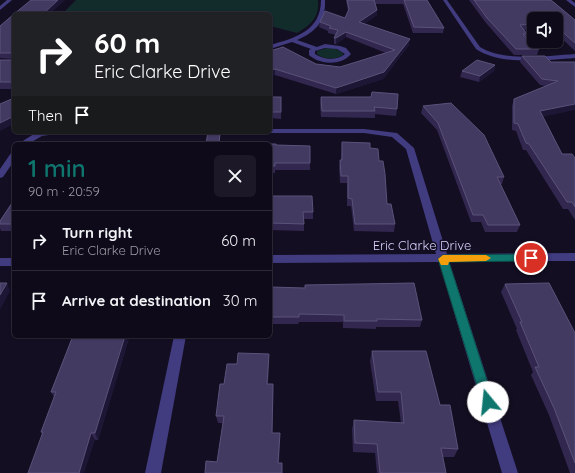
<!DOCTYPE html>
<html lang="en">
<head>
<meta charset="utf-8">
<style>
  body { margin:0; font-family:Quicksand,sans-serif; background:#1c1827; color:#f1f3f6; height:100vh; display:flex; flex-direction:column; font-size:15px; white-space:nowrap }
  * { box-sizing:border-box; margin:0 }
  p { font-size:13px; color:#9b9aa2 }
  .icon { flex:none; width:22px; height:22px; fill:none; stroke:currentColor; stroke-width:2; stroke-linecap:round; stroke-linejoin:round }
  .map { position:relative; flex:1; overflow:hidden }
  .sheet { position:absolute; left:12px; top:142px; width:260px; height:196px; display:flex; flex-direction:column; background:#0e0a1a; border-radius:6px; box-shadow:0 1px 3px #0004,0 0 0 1px #2e2b39 }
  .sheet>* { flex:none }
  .hud { position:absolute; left:12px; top:12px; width:260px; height:122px; border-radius:6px; box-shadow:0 1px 3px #0004,0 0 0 1px #2e2b39; background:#202124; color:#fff; overflow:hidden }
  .tools { position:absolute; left:527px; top:12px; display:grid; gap:8px }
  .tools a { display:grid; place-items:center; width:36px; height:36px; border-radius:6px; background:#0e0a1a; box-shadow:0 1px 3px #0004,0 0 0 1px #2e2b39; font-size:20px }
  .pin { position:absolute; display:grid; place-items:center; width:34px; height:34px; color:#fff; margin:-17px; border:2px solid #fff; border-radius:50%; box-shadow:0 1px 4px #0007 }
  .me { position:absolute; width:44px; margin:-22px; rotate:343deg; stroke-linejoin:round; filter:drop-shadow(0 0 3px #0008) }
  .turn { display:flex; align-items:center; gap:14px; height:84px; padding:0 16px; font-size:18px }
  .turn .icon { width:52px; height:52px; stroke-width:2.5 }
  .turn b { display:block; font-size:28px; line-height:34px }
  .then { display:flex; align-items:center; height:38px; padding:0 16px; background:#0003; gap:8px; font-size:15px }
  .round { display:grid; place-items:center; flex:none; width:42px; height:42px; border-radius:6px; background:#1c1827 }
  .summary { display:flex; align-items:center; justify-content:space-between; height:68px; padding:0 16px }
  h1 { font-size:24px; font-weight:600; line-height:30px; color:#0f766e }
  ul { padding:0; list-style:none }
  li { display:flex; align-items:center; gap:12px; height:60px; padding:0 16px; border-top:1px solid #2e2b39 }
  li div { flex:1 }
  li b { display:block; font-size:15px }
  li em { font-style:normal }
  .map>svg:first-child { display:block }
</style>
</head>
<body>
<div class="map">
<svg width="575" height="473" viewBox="0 0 575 473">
  <rect width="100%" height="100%" fill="#130e22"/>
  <g fill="#122b2b">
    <path d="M76,0H318C320,17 311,25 297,33L270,26V14H62Z"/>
    <path d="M327,48L336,49L343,53V55C335,60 324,60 317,54V51Z"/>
  </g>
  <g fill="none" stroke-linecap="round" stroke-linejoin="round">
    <g fill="#413b7f" fill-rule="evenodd">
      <polygon points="7,0 12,0 0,10 0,6"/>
      <path d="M321,0H325C326,21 316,32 297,40L317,47L325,44L340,46L346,48L351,54C341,66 320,65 309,55V50L311,49L292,42L270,49V45C295,38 321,31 321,0ZM325,48L337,49L345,54C336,61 324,60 315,54V51Z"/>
      <path d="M443,0H447L480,47C504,62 547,56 575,54V58C546,60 501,66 476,49Z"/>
      <polygon points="566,0 571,0 575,3 575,7"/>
      <polygon points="270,129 364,129 397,133 414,148 447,254 575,253 575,261 449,261 518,473 502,473 439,262 270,263 270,255 436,254 406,149 392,137 364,133 267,133 270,132"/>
      <polygon points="37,132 57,132 56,134 42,136 28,144 18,144"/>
      <polygon points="11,153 14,153 14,161 3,177 0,178 0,169"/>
      <rect x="0" y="258" width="14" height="8"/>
      <polygon points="174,336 186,336 161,473 145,473"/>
    </g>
  </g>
  <g fill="#32284f">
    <polygon points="346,0 427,0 444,28 443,33 413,33 403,4 375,4 377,10 377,15 364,24 409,45 383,79 336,94 275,75 270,76 270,51 316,64 340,67 386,53 346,37 336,44 334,44 334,38 336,35 328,33 328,31 319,27 320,22 345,18 348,11"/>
    <polygon points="469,0 551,0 575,20 575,51 556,33 556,19 534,19 534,30 524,30 527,34 526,36 539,49 537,55 514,55 486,23"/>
    <polygon points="14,14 14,89 0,89 0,60 12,60 13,59 0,58 0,26"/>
    <polygon points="522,56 551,62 575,62 542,116 562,154 575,158 575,220 568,209 563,209 526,150 523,150 516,131 512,130 512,106 514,99 546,86 540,85 520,62"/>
    <polygon points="495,65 494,71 479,82 460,77 462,71"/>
    <polygon points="270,97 281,97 281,119 270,118"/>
    <polygon points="321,97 397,109 396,116 375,114 375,118 321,117 320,103"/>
    <polygon points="423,106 504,177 502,184 500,184 520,225 517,232 485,232 481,222 471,222 437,130 421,113"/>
    <polygon points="208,132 220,133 220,144 276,144 277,145 310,146 310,170 275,170 275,173 270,173 270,144 206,144"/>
    <polygon points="342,142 370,148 379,161 387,204 395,224 394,232 354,231 351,206 347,206 347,183 340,183 339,167 340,160 341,160"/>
    <polygon points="270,196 313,212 313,219 304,219 304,231 270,230"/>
    <polygon points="14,200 14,231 1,231 0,228 0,221"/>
    <polygon points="505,284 575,333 575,473 570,473 549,415 531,375 533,372 516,330 517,329 501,292"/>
    <polygon points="270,287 422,320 420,327 376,327 376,329 343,328 343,322 299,322 298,324 270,324"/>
    <polygon points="71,336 132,336 132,338 129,338 98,440 42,435 41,432 54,397 51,392 72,337"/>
    <polygon points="372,351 440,405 458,449 454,457 443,457 446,473 377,473 375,453 353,452 352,429 354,420 401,423 398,401 376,401 370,361"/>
    <polygon points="269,354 269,361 268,384 273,384 272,433 280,440 279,463 223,423 218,423 216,416 224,384 237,364"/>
  </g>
  <g fill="#1e1635">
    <polygon points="58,0 65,0 50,14 43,14"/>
    <polygon points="377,10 377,15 359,28 359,22"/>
    <polygon points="346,32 346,37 336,44 336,38"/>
    <polygon points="410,39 409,45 383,79 336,94 336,88 384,72"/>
    <polygon points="495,65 494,71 479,82 480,76"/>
    <polygon points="275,69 275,75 270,76 270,70"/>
    <polygon points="575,104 575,110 537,118 540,111"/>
    <polygon points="14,116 14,124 0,131 0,123"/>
    <polygon points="220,133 220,144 219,144"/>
    <polygon points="7,283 10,291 0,310 0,295"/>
    <polygon points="125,336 129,336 129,338 98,440 95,433"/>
    <polygon points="269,354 269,361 267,391 267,384"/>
    <polygon points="273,384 274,392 272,440 272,433"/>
    <polygon points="91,433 95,440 84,473 79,473"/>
    <polygon points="280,433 280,440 278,469 278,463"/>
  </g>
  <g fill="#433a62" stroke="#5b527a">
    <polygon points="31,0 58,0 43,14 14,14"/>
    <polygon points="347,0 374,0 377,10 359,22 410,39 384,72 336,88 275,69 270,70 270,51 283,47 316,64 340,67 395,50 346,32 336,38 334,38 338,30 329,28 331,26 320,22 325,11 345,18 349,9"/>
    <polygon points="404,0 427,0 444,28 414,27"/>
    <polygon points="474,0 551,0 575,20 575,43 556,26 556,19 534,19 534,24 520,25 527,34 523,34 539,49 516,49 487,18"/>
    <polygon points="14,14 14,82 0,82 0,60 12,60 13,58 13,53 0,53 0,26"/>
    <polygon points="522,56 545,56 551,62 575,62 575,104 540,111 562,154 572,154 575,158 575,207 572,202 567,202 529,144 526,143 518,124 514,123 514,99 558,81 542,79"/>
    <polygon points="477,60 495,65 480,76 462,71"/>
    <polygon points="372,92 398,94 397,109 374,107 375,111 322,111 321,97 371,97"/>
    <rect x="270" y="97" width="11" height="15"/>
    <polygon points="14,98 14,116 0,123 0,104"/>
    <polygon points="451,103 484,135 504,177 497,177 520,225 488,225 483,215 473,215 438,123 423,106"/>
    <polygon points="208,132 220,133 219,144 276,144 276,145 310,146 310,163 275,163 275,166 270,166 270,144 206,144"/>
    <polygon points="342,142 370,143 370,148 378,149 379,161 383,161 385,174 387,204 391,204 395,224 355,224 352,199 348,198 348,176 341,176 340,160 342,160"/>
    <polygon points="270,196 312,196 313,212 303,212 304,224 270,223"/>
    <polygon points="14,200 14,224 0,224 0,221"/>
    <polygon points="0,283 7,283 0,295"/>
    <polygon points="414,283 422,320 377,319 377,321 344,321 344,315 299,314 299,317 270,317 270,287 305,288 305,285"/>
    <polygon points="549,283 575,333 575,463 554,408 535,367 539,367 520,322 522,322 505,284"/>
    <polygon points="73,336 125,336 95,433 91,433 79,473 28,473 43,432 41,432 56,392 51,392"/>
    <polygon points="372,351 426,351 440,405 450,405 458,449 441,448 446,473 380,473 377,444 355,443 354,420 404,423 401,392 378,392"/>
    <polygon points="238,353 269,354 267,384 273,384 272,433 280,433 278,463 282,463 282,473 205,473 206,461 217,462 224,416 216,416 220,384 224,384 227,364 237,364"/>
  </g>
  <polygon fill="#0f766e" stroke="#0a4d48" points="531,254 536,258 531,261 449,262 494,402 492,406 488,407 483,406 482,402 438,259 443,255"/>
  <polygon fill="#f59e0b" points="443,255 486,255 491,258 486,261 449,262 448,265 441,265 438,259"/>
  <g text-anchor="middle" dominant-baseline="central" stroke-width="3" stroke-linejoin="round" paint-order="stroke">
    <g font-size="13" fill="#d8d1fd" stroke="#130e22">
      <text x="422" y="245">Eric Clarke Drive</text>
    </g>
  </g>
</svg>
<div class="tools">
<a><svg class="icon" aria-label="sound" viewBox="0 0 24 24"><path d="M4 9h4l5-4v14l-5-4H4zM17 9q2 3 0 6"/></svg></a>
</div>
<div class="pin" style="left:531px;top:258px;background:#d93025"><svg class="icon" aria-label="arrive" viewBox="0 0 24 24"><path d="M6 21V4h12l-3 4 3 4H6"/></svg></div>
<svg class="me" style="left:488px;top:402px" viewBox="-20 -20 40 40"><circle r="19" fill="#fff"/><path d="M0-13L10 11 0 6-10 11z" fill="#0f766e"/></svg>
<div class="hud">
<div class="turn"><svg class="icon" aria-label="right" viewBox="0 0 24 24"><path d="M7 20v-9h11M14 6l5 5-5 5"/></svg><div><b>60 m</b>Eric Clarke Drive</div></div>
<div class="then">Then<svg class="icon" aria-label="arrive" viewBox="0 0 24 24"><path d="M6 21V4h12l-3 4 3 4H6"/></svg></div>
</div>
<section class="sheet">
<div class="summary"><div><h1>1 min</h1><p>90 m · 20:59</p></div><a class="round"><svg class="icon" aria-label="close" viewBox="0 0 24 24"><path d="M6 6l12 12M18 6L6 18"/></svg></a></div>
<ul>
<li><svg class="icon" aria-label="right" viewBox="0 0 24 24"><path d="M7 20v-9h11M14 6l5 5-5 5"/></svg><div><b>Turn right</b><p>Eric Clarke Drive</p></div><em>60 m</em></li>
<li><svg class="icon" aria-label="arrive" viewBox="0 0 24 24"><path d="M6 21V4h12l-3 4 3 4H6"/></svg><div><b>Arrive at destination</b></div><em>30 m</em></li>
</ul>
</section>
</div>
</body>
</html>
